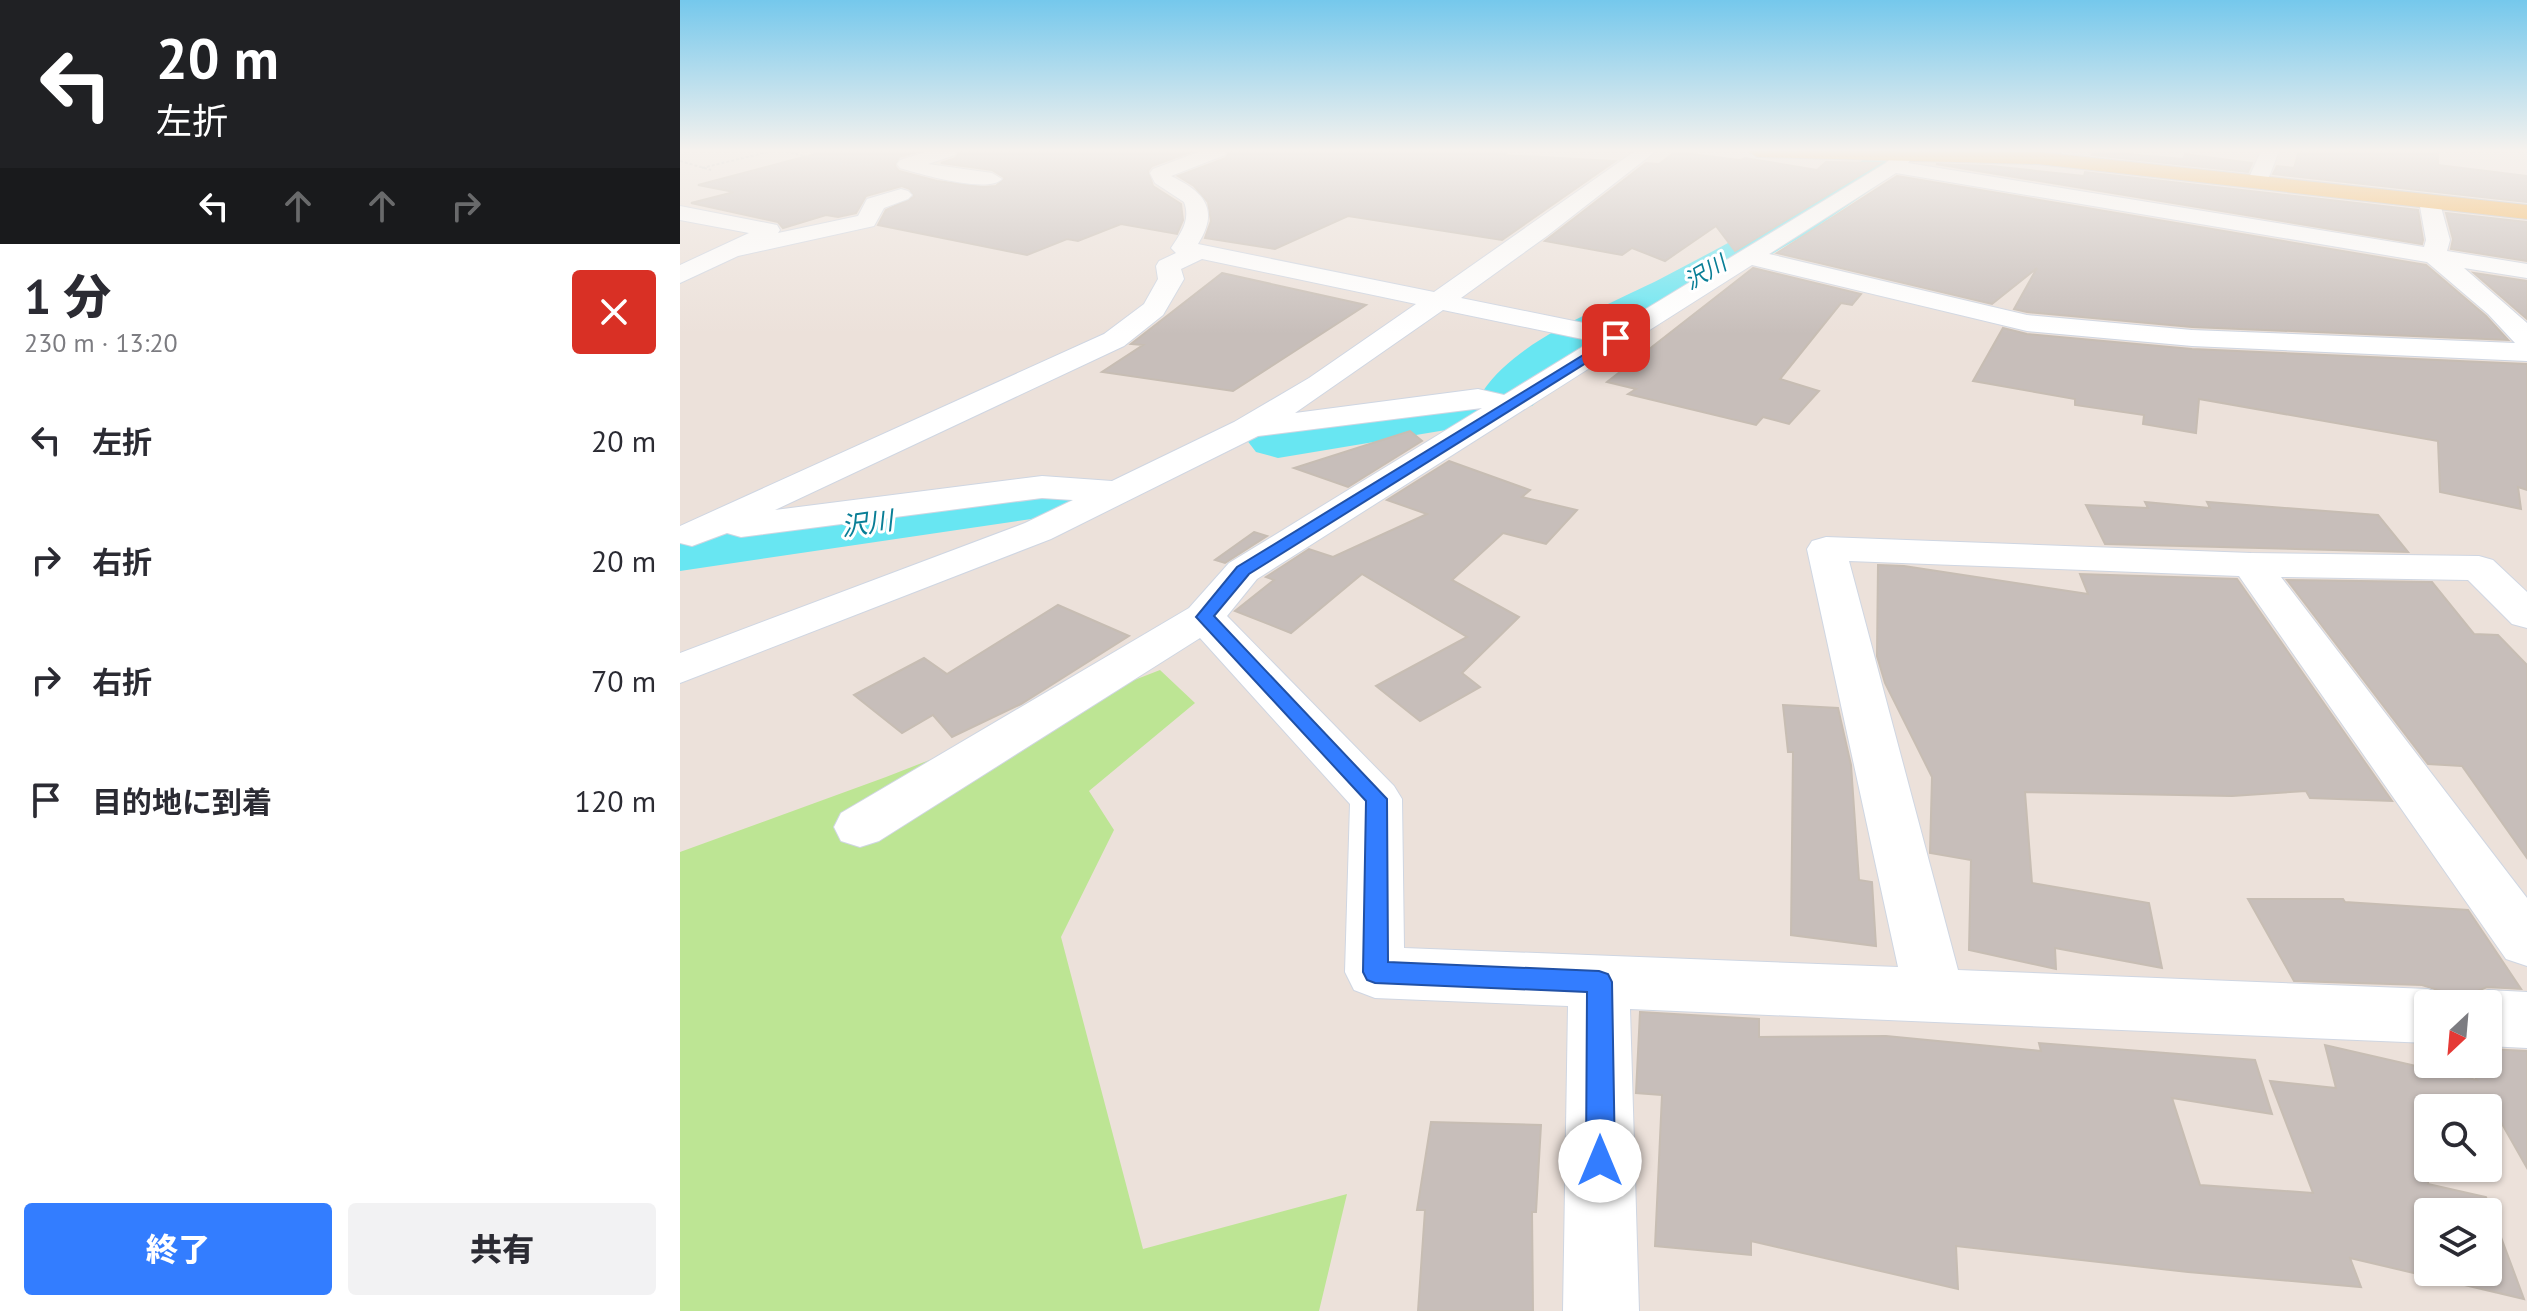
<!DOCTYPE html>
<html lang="ja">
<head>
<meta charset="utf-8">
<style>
  body { margin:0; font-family:"PT Sans","Noto Sans JP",sans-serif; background:#f2f2f3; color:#2b2b33; height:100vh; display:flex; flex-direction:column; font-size:30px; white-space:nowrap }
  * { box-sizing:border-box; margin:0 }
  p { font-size:26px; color:#7c7c81 }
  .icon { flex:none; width:44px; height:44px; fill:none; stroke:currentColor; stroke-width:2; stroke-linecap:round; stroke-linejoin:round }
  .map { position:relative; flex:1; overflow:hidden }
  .sheet { display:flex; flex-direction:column; background:#fff; width:680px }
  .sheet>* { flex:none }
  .hud { background:#202124; color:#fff; overflow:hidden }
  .needle { width:52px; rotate:206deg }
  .controls { position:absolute; left:1734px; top:990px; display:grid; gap:16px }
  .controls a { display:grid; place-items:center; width:88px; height:88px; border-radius:8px; background:#fff; box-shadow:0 2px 6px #0004; font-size:40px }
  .pin { position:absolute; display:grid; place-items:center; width:68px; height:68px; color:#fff; margin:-34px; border-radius:16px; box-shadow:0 4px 12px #0006 }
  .me { position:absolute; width:88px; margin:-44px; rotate:0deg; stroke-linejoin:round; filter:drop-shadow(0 0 6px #0008) }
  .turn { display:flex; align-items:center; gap:28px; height:168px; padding:0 24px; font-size:36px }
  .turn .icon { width:104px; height:104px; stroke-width:2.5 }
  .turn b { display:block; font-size:56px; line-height:68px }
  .lanes { display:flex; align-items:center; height:76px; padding:0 24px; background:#0003; justify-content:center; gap:40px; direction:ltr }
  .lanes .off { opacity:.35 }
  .round { display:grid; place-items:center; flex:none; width:84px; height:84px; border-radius:8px; background:#f2f2f3 }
  .headline { display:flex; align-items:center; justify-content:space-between; height:136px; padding:0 24px }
  h1 { font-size:48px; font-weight:800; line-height:60px }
  .primary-button { display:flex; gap:16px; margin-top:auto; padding:16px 24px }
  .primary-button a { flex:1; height:92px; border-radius:8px; background:#337dff; color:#fff; font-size:32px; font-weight:800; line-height:92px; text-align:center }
  .primary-button a+a { background:#f2f2f3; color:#2b2b33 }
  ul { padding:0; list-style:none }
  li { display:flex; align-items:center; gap:24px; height:120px; padding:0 24px }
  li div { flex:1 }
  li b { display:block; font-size:30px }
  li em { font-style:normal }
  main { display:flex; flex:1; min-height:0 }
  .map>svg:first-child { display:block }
</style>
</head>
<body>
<main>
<section class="sheet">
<div class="hud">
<div class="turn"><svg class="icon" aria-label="left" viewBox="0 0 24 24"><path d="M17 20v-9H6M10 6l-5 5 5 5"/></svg><div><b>20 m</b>左折</div></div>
<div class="lanes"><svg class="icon" aria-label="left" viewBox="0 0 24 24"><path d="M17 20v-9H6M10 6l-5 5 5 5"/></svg><svg class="icon off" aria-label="ahead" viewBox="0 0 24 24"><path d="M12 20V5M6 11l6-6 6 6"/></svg><svg class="icon off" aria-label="ahead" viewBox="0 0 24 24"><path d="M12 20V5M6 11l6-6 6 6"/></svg><svg class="icon off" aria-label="right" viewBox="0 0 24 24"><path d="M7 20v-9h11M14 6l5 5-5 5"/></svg></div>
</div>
<div class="headline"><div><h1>1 分</h1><p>230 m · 13:20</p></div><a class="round" style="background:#d93025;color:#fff"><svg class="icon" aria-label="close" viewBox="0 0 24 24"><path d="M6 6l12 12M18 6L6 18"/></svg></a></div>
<ul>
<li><svg class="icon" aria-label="left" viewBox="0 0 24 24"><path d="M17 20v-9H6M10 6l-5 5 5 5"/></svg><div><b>左折</b></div><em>20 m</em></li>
<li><svg class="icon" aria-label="right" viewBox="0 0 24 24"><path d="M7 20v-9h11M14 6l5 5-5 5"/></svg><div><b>右折</b></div><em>20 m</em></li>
<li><svg class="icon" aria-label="right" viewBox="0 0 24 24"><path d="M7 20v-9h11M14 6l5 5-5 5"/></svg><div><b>右折</b></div><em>70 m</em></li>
<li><svg class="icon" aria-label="arrive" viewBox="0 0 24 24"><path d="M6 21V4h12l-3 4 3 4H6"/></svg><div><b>目的地に到着</b></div><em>120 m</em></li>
</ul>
<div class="primary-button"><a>終了</a><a>共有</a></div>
</section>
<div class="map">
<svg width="1847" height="1311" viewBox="0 0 1847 1311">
  <rect width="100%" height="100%" fill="#ece1da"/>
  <polygon fill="#bde594" points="480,670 515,703 409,791 434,830 381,937 463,1249 667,1194 639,1311 0,1311 0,852 206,777"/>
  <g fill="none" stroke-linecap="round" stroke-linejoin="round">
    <g fill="#68e6f2" fill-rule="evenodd">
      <path d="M1196,151H1237L1207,179L1126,234L1013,300L942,337L895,369L852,406L825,409L817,420L796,425L598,458L576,452L566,439L576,426L598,420L796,389L803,391C840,337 926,307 982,278C1055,240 1129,200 1196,151Z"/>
      <polygon points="374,476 398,482 408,497 398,512 0,571 0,527"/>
    </g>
  </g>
  <g fill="#c7beba" stroke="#c7bdb3" stroke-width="2" fill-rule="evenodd">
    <polygon points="146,151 240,151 219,157 215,166 219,171 257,181 303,187 316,186 325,178 312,170 261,163 276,158 280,151 513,151 472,166 468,171 473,186 501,204 503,220 497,234 441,224 398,241 387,239 347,255 198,225 206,210 234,197 230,189 222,186 186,196 176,213 158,217 146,215 103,228 98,222 11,203 54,192 18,185"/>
    <polygon points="550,151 828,151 824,155 935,161 822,240 668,216 595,249 525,238 531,221 528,202 514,186 498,176 546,158"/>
    <polygon points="1414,151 1503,159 1505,154 1572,163 1568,172 1412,155"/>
    <polygon points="1619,151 1758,151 1758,165 1847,176 1847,202 1593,174 1597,166 1614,168"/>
    <polygon points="995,152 1060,160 1065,158 1137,170 1146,162 1200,163 1055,251 1036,226 985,261 952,248 942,255 865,241 966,163 979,164"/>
    <polygon points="1256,164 1311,166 1404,176 1405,172 1738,210 1743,240 1742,244"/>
    <polygon points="1217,176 1746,265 1806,316 1828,340 1512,327 1347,312 1334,309 1357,268 1312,304 1097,253"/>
    <polygon points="1766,213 1847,222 1847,261 1771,249 1773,239"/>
    <polygon points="1073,268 1181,294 1172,305 1161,303 1100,379 1139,391 1109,424 1083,417 1076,425 948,394 956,389 927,382"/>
    <polygon points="542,273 686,305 553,391 422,372 463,345 451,344"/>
    <polygon points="1794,273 1847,281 1847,319"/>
    <polygon points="1323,328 1347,334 1512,349 1847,364 1847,490 1838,487 1841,509 1760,492 1758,441 1519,399 1516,433 1463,424 1464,415 1395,405 1395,399 1293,381"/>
    <polygon points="730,431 742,441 668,487 614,468"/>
    <polygon points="769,461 850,490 842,497 897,510 866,544 823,533 772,580 839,617 782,673 800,687 740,721 696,686 787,637 682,574 611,633 555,611 594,580 586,577 629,549 653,557 747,514 707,500"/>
    <polygon points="1465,502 1530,508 1527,502 1698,515 1728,552 1425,544 1406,505 1468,508"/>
    <polygon points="574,532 587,536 545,563 535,560"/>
    <polygon points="1198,565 1224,566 1408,594 1400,574 1557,579 1712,801 1630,798 1626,791 1552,796 1345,792 1352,883 1469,903 1482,968 1375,948 1376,969 1289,950 1291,860 1250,853 1252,777 1205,683 1197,656"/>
    <polygon points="1607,580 1752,582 1794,634 1818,635 1847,665 1847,858 1782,766 1748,764"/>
    <polygon points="378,605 449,636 341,704 272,737 253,715 222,733 174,695 244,658 267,674"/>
    <polygon points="1103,705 1158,708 1171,765 1179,880 1192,882 1196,946 1111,935 1113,752 1108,752"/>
    <polygon points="1568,899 1663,899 1665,902 1788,910 1841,989 1807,987 1785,996 1781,1004 1776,1004 1771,994 1742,985 1614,981"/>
    <path d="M960,1012L1079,1019V1037L1206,1036L1361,1051L1359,1043L1575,1060L1592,1114L1492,1098L1520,1185L1633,1193L1590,1081L1656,1088L1645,1045L1797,1080L1788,1064H1808V1049L1847,1051V1168L1813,1108H1748V1184L1806,1197L1844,1299L1670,1258L1681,1287L1508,1272L1276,1246L1278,1289L1071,1241V1255L975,1246L982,1095L956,1093ZM1748,1212H1808V1272H1748Z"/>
    <polygon points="751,1122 861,1125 856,1212 852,1212 853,1311 738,1311 745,1210 737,1210"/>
  </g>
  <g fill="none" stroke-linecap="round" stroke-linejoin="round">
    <defs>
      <g id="minor">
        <path d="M249,151H277L275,155L248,164L312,173L322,179C308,194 240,174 220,168L217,164L220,160Z"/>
        <path d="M521,151H547L545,155L491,176C524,192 540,209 518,244L754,292L955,151H976L867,236L781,298L933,329L1206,163L1218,151H1238L1228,163L1744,247L1746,240L1739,201L1742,196H1758L1770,240L1767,251L1847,264V278L1784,268L1847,323V361L1512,346L1347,331L1072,265L577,579L547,616L714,786L722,799L724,948L1218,967L1127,549L1132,541L1146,537L1571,553L1799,556L1813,560L1847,592V628L1832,624L1788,580L1601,577L1847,898V966L1826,959L1559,576L1169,561L1278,970L1748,989L1770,997L1773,1004H1748V1043L950,1009L959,1311H883L888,1006L695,998L674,990L665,972L670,804L520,638L199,841L180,847L161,841L154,827L161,813L509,608L549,563L802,408L578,436L371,539L0,683V653L345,523L393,500L362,498L61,537L47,533L12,546L0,543V526L424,334L464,304L478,279L476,266L479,261L496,253L491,248C501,233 511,220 504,202L475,183L470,173L473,169ZM1216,173L1747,262L1808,314L1835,343L1512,330L1347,315L1089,254ZM522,259L736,304L629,378L554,422L432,481L362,476L95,510L444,346L483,315L504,279L501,269ZM763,310L912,341L824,395L798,389L615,413Z"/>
        <polygon points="1581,151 1599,151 1587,182 1577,188 1567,182"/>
        <polygon points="221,189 228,191 232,195 228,199 204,208 194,226 58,256 0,283 0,265 69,233 0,220 0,206 97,225 100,230 98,233 178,216 187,199"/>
        <polygon points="1808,990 1847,992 1847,1048 1808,1046 1808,1004 1784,1004 1786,999"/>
      </g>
      <polygon id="major" points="1068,151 1358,152 1847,205 1847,219 1358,164 1077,157"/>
    </defs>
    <use href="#minor" stroke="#cfd6e2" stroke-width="2"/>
    <use href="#major" stroke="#c3c3c3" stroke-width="2"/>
    <g stroke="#c3c3c3" stroke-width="2" stroke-dasharray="3 2" stroke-linecap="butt">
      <polyline points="101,151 169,165 194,164"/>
      <polyline points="0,161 31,170"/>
      <polyline points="22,168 92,151"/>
    </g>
    <use href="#minor" fill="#fff" fill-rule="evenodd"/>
    <use href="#major" fill="#f5b455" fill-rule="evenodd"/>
  </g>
  <linearGradient id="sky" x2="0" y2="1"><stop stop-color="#75c8ec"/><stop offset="0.45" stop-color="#f6f2ee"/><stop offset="1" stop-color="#f6f2ee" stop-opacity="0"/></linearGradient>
  <rect width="1847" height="334" fill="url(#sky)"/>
  <polygon fill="#337dff" stroke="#2151a6" stroke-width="2" points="936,335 942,338 941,341 569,574 534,616 707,799 708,962 919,971 928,974 932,982 935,1161 930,1171 920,1175 910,1171 906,1161 907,992 695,983 687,980 683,972 686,801 516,617 557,567"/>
  <g text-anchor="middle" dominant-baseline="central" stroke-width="6" stroke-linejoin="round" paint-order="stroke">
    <g font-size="22" font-style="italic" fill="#097e96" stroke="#fff">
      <text transform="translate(1025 272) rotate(-30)">沢川</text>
    </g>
    <g font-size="26" font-style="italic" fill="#097e96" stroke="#fff">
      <text transform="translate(187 523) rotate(-8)">沢川</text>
    </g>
  </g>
</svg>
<div class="controls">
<a><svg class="needle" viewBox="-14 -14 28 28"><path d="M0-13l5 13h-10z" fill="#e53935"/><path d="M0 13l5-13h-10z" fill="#7c7c81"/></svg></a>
<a><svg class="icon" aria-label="search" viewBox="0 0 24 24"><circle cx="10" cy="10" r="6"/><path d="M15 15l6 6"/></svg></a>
<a><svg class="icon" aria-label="layers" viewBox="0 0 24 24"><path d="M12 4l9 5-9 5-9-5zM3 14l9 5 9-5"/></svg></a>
</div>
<div class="pin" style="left:936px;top:338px;background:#d93025"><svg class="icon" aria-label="arrive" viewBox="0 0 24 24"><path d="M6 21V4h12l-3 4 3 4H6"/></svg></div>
<svg class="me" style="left:920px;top:1161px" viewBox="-20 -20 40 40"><circle r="19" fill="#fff"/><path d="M0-13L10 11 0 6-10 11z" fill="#337dff"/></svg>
</div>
</main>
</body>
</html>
